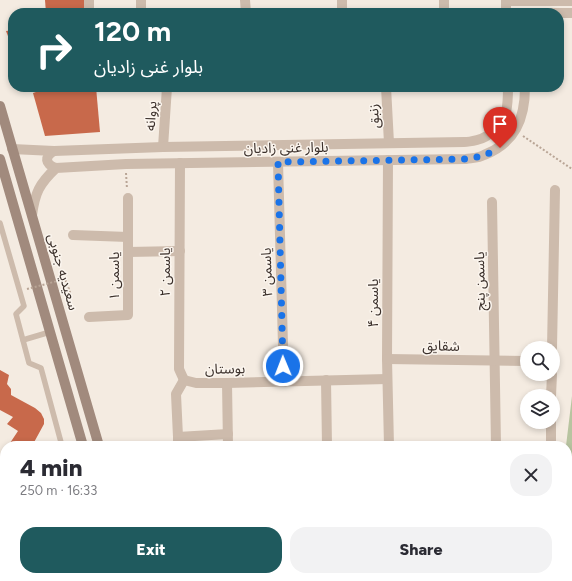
<!DOCTYPE html>
<html lang="en">
<head>
<meta charset="utf-8">
<style>
  body { margin:0; font-family:Figtree,"Noto Sans Arabic",sans-serif; background:#f2f2f3; color:#2b2b33; height:100vh; display:flex; flex-direction:column; font-size:15px; white-space:nowrap }
  * { box-sizing:border-box; margin:0 }
  p { font-size:13px; color:#7c7c81 }
  .icon { flex:none; width:22px; height:22px; fill:none; stroke:currentColor; stroke-width:2; stroke-linecap:round; stroke-linejoin:round }
  .map { position:relative; flex:1; overflow:hidden }
  .side { position:absolute; left:0px; top:441px; width:572px; height:140px; display:flex; flex-direction:column; background:#fff; border-radius:16px 16px 0 0; box-shadow:0 2px 6px #0003 }
  .side>* { flex:none }
  .top-card { position:absolute; left:8px; top:8px; width:556px; height:84px; border-radius:16px; box-shadow:0 2px 6px #0003; background:#1f5a5e; color:#fff; overflow:hidden }
  .tools { position:absolute; left:520px; top:341px; display:grid; gap:8px }
  .tools a { display:grid; place-items:center; width:40px; height:40px; border-radius:50%; background:#fff; box-shadow:0 2px 6px #0003; font-size:20px }
  .pin { position:absolute; display:grid; place-items:center; width:34px; height:34px; color:#fff; margin:-41px -17px; border-radius:50% 50% 50% 0; rotate:-45deg; box-shadow:0 0 4px #0007 }
  .pin .icon { rotate:45deg }
  .me { position:absolute; width:44px; margin:-22px; rotate:359deg; stroke-linejoin:round; filter:drop-shadow(0 0 3px #0008) }
  .turn { display:flex; align-items:center; gap:14px; height:84px; padding:0 20px; font-size:18px }
  .turn .icon { width:52px; height:52px; stroke-width:2.5 }
  .turn b { display:block; font-size:28px; line-height:34px }
  .round { display:grid; place-items:center; flex:none; width:42px; height:42px; border-radius:16px; background:#f2f2f3 }
  .head { display:flex; align-items:center; justify-content:space-between; height:68px; padding:0 20px }
  h1 { font-size:24px; font-weight:800; line-height:30px }
  .button { display:flex; gap:8px; margin-top:auto; padding:8px 20px }
  .button a { flex:1; height:46px; border-radius:16px; background:#1f5a5e; color:#fff; font-size:16px; font-weight:800; line-height:46px; text-align:center }
  .button a+a { background:#f2f2f3; color:#2b2b33 }
  .map>svg:first-child { display:block }
</style>
</head>
<body>
<div class="map">
<svg width="572" height="581" viewBox="0 0 572 581">
  <rect width="100%" height="100%" fill="#f4ebe1"/>
  <polygon fill="#b8c4a0" points="572,396 572,498 567,463 567,446 566,446"/>
  <g fill="#c8694b">
    <polygon points="45,0 86,0 86,13 46,13"/>
    <polygon points="13,30 13,49 6,31"/>
    <polygon points="51,87 96,87 100,132 45,136 33,93"/>
    <polygon points="0,370 9,375 7,384 11,389 11,395 35,408 41,413 44,419 44,424 32,446 8,446 18,431 7,424 13,417 0,410"/>
    <polygon points="3,538 5,539 5,560 0,557 0,542"/>
  </g>
  <g fill="none" stroke-linecap="round" stroke-linejoin="round">
    <g stroke="#b9a596" stroke-width="2" stroke-dasharray="2 2" stroke-linecap="butt">
      <polyline points="523,136 572,169"/>
      <polyline points="126,173 127,189"/>
      <polyline points="65,293 70,292 65,279"/>
    </g>
    <g stroke="#cdbbac" stroke-width="5.5">
      <polyline points="0,223 24,306 16,314 29,363 41,368 62,446"/>
      <polyline points="23,340 50,332"/>
      <polyline points="0,570 5,573"/>
      <polyline points="10,576 15,579 30,576"/>
    </g>
    <g stroke="#cdbbac" stroke-width="10">
      <polyline points="89,0 89,13"/>
      <polyline points="141,0 141,13"/>
      <polyline points="245,0 246,13"/>
      <polyline points="342,0 342,13"/>
      <polyline points="444,0 444,13"/>
      <polyline points="386,87 389,143"/>
      <polyline points="163,147 167,87"/>
      <polyline points="388,160 387,359 389,446"/>
      <polyline points="278,162 284,382"/>
      <polyline points="180,163 179,369 184,380"/>
      <polyline points="492,202 496,446"/>
      <polyline points="73,235 128,237"/>
      <polyline points="128,252 180,251"/>
      <polyline points="89,317 128,315 128,198"/>
      <polyline points="552,348 555,190"/>
      <polyline points="387,359 527,361"/>
      <polyline points="184,380 196,383 227,383 387,379"/>
      <polyline points="326,380 327,446"/>
      <polyline points="227,383 228,446"/>
      <polyline points="551,396 552,374"/>
      <polyline points="178,437 176,394 184,380"/>
      <polyline points="178,446 178,437 228,434"/>
      <polyline points="551,446 551,422"/>
    </g>
    <g stroke="#cdbbac" stroke-width="10">
      <polyline points="506,0 506,13"/>
      <polyline points="506,1 572,1"/>
      <polyline points="524,13 572,13"/>
      <path d="M12,149L54,151L163,147L464,142C468,142 473,141 477,140C490,137 501,125 506,112C508,104 508,95 508,87"/>
      <path d="M54,151C44,157 45,164 56,168"/>
      <path d="M32,215C35,193 39,184 56,168L126,164L466,159C472,158 479,158 484,155C515,143 525,119 525,87"/>
    </g>
    <g stroke="#a18a7d" stroke-width="10">
      <polyline points="0,106 99,446"/>
      <polyline points="0,159 83,446"/>
      <polyline points="120,576 122,581"/>
      <polyline points="137,576 138,581"/>
      <polyline points="73,581 77,576"/>
    </g>
    <polyline stroke="#b9a596" stroke-width="2" stroke-dasharray="2 2" stroke-linecap="butt" points="27,289 65,279"/>
  </g>
  <g fill="none" stroke-linecap="round" stroke-linejoin="round">
    <polyline stroke="#1a73e8" stroke-width="7" stroke-dasharray="0 12.6" points="283,366 278,162 466,159 483,156 500,148"/>
  </g>
  <g text-anchor="middle" dominant-baseline="central" stroke-width="3" stroke-linejoin="round" paint-order="stroke">
    <g font-size="14" fill="#3b302b" stroke="#fbf5ee">
      <text transform="translate(151 116) rotate(-86)">پروانه</text>
      <text transform="translate(374 116) rotate(-92)">زنبق</text>
      <text transform="translate(286 148) rotate(-1)">بلوار غنی زادیان</text>
      <text transform="translate(63 272) rotate(74)">سعیدیه جنوبی</text>
      <text transform="translate(165 272) rotate(-90)">یاسمن ۲</text>
      <text transform="translate(267 272) rotate(-92)">یاسمن ۳</text>
      <text transform="translate(114 276) rotate(-90)">یاسمن ۱</text>
      <text transform="translate(480 281) rotate(-91)">یاسمن پنج</text>
      <text transform="translate(373 303) rotate(-90)">یاسمن ۴</text>
      <text transform="translate(441 346) rotate(1)">شقایق</text>
      <text transform="translate(225 369) rotate(-1)">بوستان</text>
    </g>
  </g>
</svg>
<div class="tools">
<a><svg class="icon" aria-label="search" viewBox="0 0 24 24"><circle cx="10" cy="10" r="6"/><path d="M15 15l6 6"/></svg></a>
<a><svg class="icon" aria-label="layers" viewBox="0 0 24 24"><path d="M12 4l9 5-9 5-9-5zM3 14l9 5 9-5"/></svg></a>
</div>
<div class="pin" style="left:500px;top:148px;background:#d93025"><svg class="icon" aria-label="arrive" viewBox="0 0 24 24"><path d="M6 21V4h12l-3 4 3 4H6"/></svg></div>
<svg class="me" style="left:283px;top:366px" viewBox="-20 -20 40 40"><circle r="17" fill="#1a73e8" stroke="#fff" stroke-width="3"/><path d="M0-11L8 9 0 5-8 9z" fill="#fff"/></svg>
<div class="top-card">
<div class="turn"><svg class="icon" aria-label="right" viewBox="0 0 24 24"><path d="M7 20v-9h11M14 6l5 5-5 5"/></svg><div><b>120 m</b>بلوار غنی زادیان</div></div>
</div>
<section class="side">
<div class="head"><div><h1>4 min</h1><p>250 m · 16:33</p></div><a class="round"><svg class="icon" aria-label="close" viewBox="0 0 24 24"><path d="M6 6l12 12M18 6L6 18"/></svg></a></div>
<div class="button"><a>Exit</a><a>Share</a></div>
</section>
</div>
</body>
</html>
